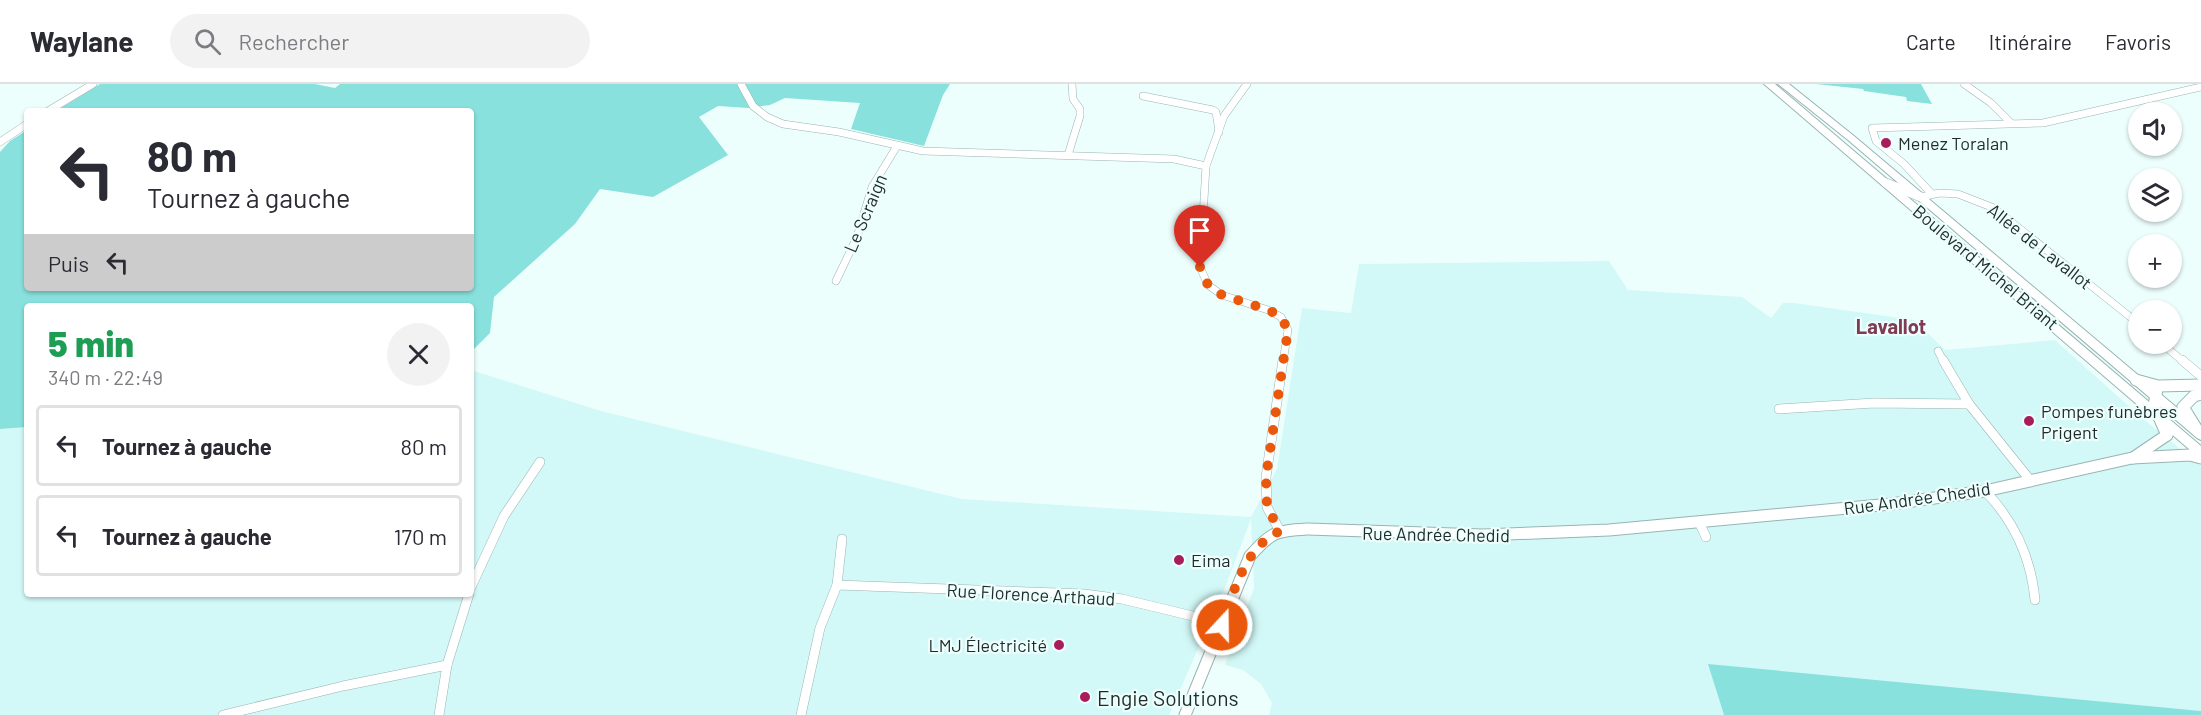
<!DOCTYPE html>
<html lang="fr">
<head>
<meta charset="utf-8">
<style>
  body { margin:0; font-family:Barlow,sans-serif; background:#f2f2f3; color:#2b2b33; height:100vh; display:flex; flex-direction:column; font-size:22px; white-space:nowrap }
  * { box-sizing:border-box; margin:0 }
  p { font-size:20px; color:#7c7c81 }
  .icon { flex:none; width:33px; height:33px; fill:none; stroke:currentColor; stroke-width:2; stroke-linecap:round; stroke-linejoin:round }
  .map { position:relative; flex:1; overflow:hidden }
  .side { position:absolute; left:24px; top:219px; width:450px; height:294px; display:flex; flex-direction:column; background:#fff; border-radius:6px; box-shadow:0 2px 4px #0004 }
  .side>* { flex:none }
  .top-card { position:absolute; left:24px; top:24px; width:450px; height:183px; border-radius:6px; box-shadow:0 2px 4px #0004; background:#fff; color:#2b2b33; overflow:hidden }
  .buttons { position:absolute; left:2128px; top:18px; display:grid; gap:12px }
  .buttons a { display:grid; place-items:center; width:54px; height:54px; border-radius:50%; background:#fff; box-shadow:0 2px 4px #0004; font-size:30px }
  .pin { position:absolute; display:grid; place-items:center; width:51px; height:51px; color:#fff; margin:-62px -26px; border-radius:50% 50% 50% 0; rotate:-45deg; box-shadow:0 0 6px #0007 }
  .pin .icon { rotate:45deg }
  .me { position:absolute; width:66px; margin:-33px; rotate:21deg; stroke-linejoin:round; filter:drop-shadow(0 0 4px #0008) }
  .turn { display:flex; align-items:center; gap:21px; height:126px; padding:0 24px; font-size:27px }
  .turn .icon { width:78px; height:78px; stroke-width:2.5 }
  .turn b { display:block; font-size:42px; line-height:51px }
  .then { display:flex; align-items:center; height:57px; padding:0 24px; background:#0003; gap:12px; font-size:22px }
  .round { display:grid; place-items:center; flex:none; width:63px; height:63px; border-radius:32px; background:#f2f2f3 }
  .summary { display:flex; align-items:center; justify-content:space-between; height:102px; padding:0 24px }
  h1 { font-size:36px; font-weight:800; line-height:45px; color:#1e9e55 }
  ul { padding:0; list-style:none }
  li { display:flex; align-items:center; gap:18px; height:81px; margin:0 12px 9px; padding:0 12px; border:3px solid #e1e1e2; border-radius:6px }
  li div { flex:1 }
  li b { display:block; font-size:22px }
  li em { font-style:normal }
  header { display:flex; align-items:center; gap:36px; box-sizing:border-box; height:84px; padding:0 30px; background:#fff; border-bottom:2px solid #e1e1e2 }
  header strong { font-size:28px }
  nav { display:flex; gap:33px; margin-inline-start:auto; font-size:21px }
  .search { width:420px; height:54px; background:#f2f2f3; display:flex; align-items:center; gap:15px; box-sizing:border-box; padding:0 21px; border-radius:33px; color:#7c7c81; font-size:22px }
  .map>svg:first-child { display:block }
</style>
</head>
<body>
<header>
<strong>Waylane</strong>
<div class="search"><svg class="icon" aria-label="search" viewBox="0 0 24 24"><circle cx="10" cy="10" r="6"/><path d="M15 15l6 6"/></svg>Rechercher</div>
<nav><a>Carte</a><a>Itinéraire</a><a>Favoris</a></nav>
</header>
<div class="map">
<svg width="2201" height="631" viewBox="0 0 2201 631">
  <rect width="100%" height="100%" fill="#edfffd"/>
  <polygon fill="#d2f9f7" points="1609,177 1628,206 1742,213 1771,234 1783,219 1794,219 1914,236 1945,266 2055,256 2141,333 2201,382 2201,627 1709,581 1724,631 1269,631 1272,619 1261,600 1243,586 1225,581 1254,504 1251,435 1226,501 1169,631 0,631 0,345 27,343 27,510 471,510 471,286 601,327 962,415 1251,433 1277,385 1302,224 1351,229 1359,180"/>
  <g fill="#88e1dd">
    <polygon points="100,0 315,0 335,4 340,0 950,0 943,11 924,62 851,45 860,19 785,14 770,21 748,24 718,22 699,33 728,71 653,113 600,105 575,140 494,213 490,249 471,268 471,222 27,222 27,343 0,345 0,68 10,57 27,46 27,204 471,204 471,27 56,27"/>
    <polygon points="1816,0 1921,0 1932,20 1907,17 1906,13 1864,7 1863,5"/>
    <polygon points="1708,580 2201,627 2201,631 1724,631"/>
  </g>
  <g fill="none" stroke-linecap="round" stroke-linejoin="round">
    <defs>
      <g id="minor-far1">
        <polyline points="741,0 753,22 767,33 783,40 839,48 923,67 1174,75 1206,82 1200,183 1208,201 1222,211 1268,226 1281,233 1288,246 1283,278"/>
        <polyline points="1964,0 1991,19 2011,39"/>
        <polyline points="1143,12 1213,26 1216,28 1219,48"/>
        <polyline points="48,27 93,0"/>
        <polyline points="0,58 27,40"/>
        <polyline points="1068,71 1080,32 1080,25 1073,15 1072,0"/>
        <polyline points="1206,82 1224,32 1247,0"/>
        <polyline points="1931,109 1904,80 1876,57 1872,44 2043,39 2201,3"/>
        <polyline points="1921,113 1939,109 1958,110 1994,124 2139,240"/>
        <polyline points="836,197 857,153 872,103 897,62"/>
        <polyline points="2162,260 2184,278"/>
        <polyline points="1938,267 1944,278"/>
      </g>
      <g id="minor">
        <polyline points="1943,276 1969,320 2030,396"/>
        <polyline points="2182,276 2201,292"/>
        <polyline points="1779,325 1874,319 1969,320"/>
        <path d="M1985,407C2015,438 2031,473 2035,516"/>
        <polyline points="1699,438 1706,453"/>
        <polyline points="1280,447 1267,423 1266,393 1283,276"/>
        <polyline points="837,501 842,455"/>
        <polyline points="471,503 504,432 540,378"/>
        <polyline points="223,631 343,602 447,581"/>
        <polyline points="439,631 447,581 469,510"/>
        <polyline points="801,631 820,544 837,501 1084,510 1122,515 1222,539"/>
      </g>
      <polyline id="tertiary-far1" points="1886,99 1921,113"/>
      <g id="tertiary">
        <polyline points="2136,296 2158,302 2201,301"/>
        <polyline points="2157,305 2154,322 2167,351"/>
        <polyline points="2198,347 2183,323 2194,312 2201,310"/>
        <polyline points="2133,374 2167,351"/>
        <path d="M1185,631L1250,472C1272,447 1276,447 1308,445L1483,451L1609,446L1891,420L1985,407L2132,374L2190,371L2201,374"/>
      </g>
      <g id="secondary">
        <polygon points="1764,0 1775,0 2201,362 2201,374 2197,372"/>
        <polygon points="1778,0 1789,0 1854,52 2201,344 2201,356 2197,354 1848,56"/>
      </g>
    </defs>
    <use href="#minor-far1" stroke="#98b4b2" stroke-width="8"/>
    <use href="#minor" stroke="#98b4b2" stroke-width="10"/>
    <use href="#tertiary-far1" stroke="#98b4b2" stroke-width="10"/>
    <use href="#tertiary" stroke="#98b4b2" stroke-width="13"/>
    <use href="#secondary" stroke="#98b4b2" stroke-width="2"/>
    <use href="#minor-far1" stroke="#fff" stroke-width="7"/>
    <use href="#minor" stroke="#fff" stroke-width="9"/>
    <use href="#tertiary-far1" stroke="#fff" stroke-width="9"/>
    <use href="#tertiary" stroke="#fff" stroke-width="11"/>
    <use href="#secondary" fill="#fff" fill-rule="evenodd"/>
  </g>
  <g fill="none" stroke-linecap="round" stroke-linejoin="round">
    <path stroke="#ea580c" stroke-width="10" stroke-dasharray="0 18" d="M1200,183L1208,201L1222,211L1269,226L1281,233L1288,246L1266,393L1267,423L1280,447C1245,463 1234,507 1222,541"/>
  </g>
  <g fill="#a91c5c" stroke="#edfffd" stroke-width="2">
    <circle cx="1886" cy="59" r="6"/>
    <circle cx="2029" cy="337" r="6"/>
    <circle cx="1179" cy="476" r="6"/>
    <circle cx="1059" cy="561" r="6"/>
    <circle cx="1085" cy="613" r="6"/>
  </g>
  <g text-anchor="middle" dominant-baseline="central" stroke-width="4.5" stroke-linejoin="round" paint-order="stroke">
    <g font-size="18" fill="#1f2a2a" stroke="#edfffd" text-anchor="start">
      <text x="1898" y="59">Menez Toralan</text>
      <text x="2041" y="327">Pompes funèbres<tspan x="2041" dy="21">Prigent</tspan></text>
      <text x="1191" y="476">Eima</text>
      <text x="1047" y="561" text-anchor="end">LMJ Électricité</text>
    </g>
    <g font-size="18" fill="#1f2a2a" stroke="#edfffd">
      <text transform="translate(865 129) rotate(-67)">Le Scraign</text>
      <text transform="translate(2040 162) rotate(38)">Allée de Lavallot</text>
      <text transform="translate(1986 183) rotate(40)">Boulevard Michel Briant</text>
      <text transform="translate(1917 414) rotate(-8)">Rue Andrée Chedid</text>
      <text transform="translate(1436 450) rotate(1)">Rue Andrée Chedid</text>
      <text transform="translate(1031 510) rotate(3)">Rue Florence Arthaud</text>
    </g>
    <g font-size="20" font-weight="bold" fill="#803a53" stroke="#edfffd">
      <text x="1891" y="242">Lavallot</text>
    </g>
    <g font-size="21" fill="#1f2a2a" stroke="#edfffd" text-anchor="start">
      <text x="1097" y="613">Engie Solutions</text>
    </g>
  </g>
</svg>
<div class="buttons">
<a><svg class="icon" aria-label="sound" viewBox="0 0 24 24"><path d="M4 9h4l5-4v14l-5-4H4zM17 9q2 3 0 6"/></svg></a>
<a><svg class="icon" aria-label="layers" viewBox="0 0 24 24"><path d="M12 4l9 5-9 5-9-5zM3 14l9 5 9-5"/></svg></a>
<a>+</a>
<a>−</a>
</div>
<div class="pin" style="left:1200px;top:183px;background:#d93025"><svg class="icon" aria-label="arrive" viewBox="0 0 24 24"><path d="M6 21V4h12l-3 4 3 4H6"/></svg></div>
<svg class="me" style="left:1222px;top:541px" viewBox="-20 -20 40 40"><circle r="17" fill="#ea580c" stroke="#fff" stroke-width="3"/><path d="M0-11L8 9 0 5-8 9z" fill="#fff"/></svg>
<div class="top-card">
<div class="turn"><svg class="icon" aria-label="left" viewBox="0 0 24 24"><path d="M17 20v-9H6M10 6l-5 5 5 5"/></svg><div><b>80 m</b>Tournez à gauche</div></div>
<div class="then">Puis<svg class="icon" aria-label="left" viewBox="0 0 24 24"><path d="M17 20v-9H6M10 6l-5 5 5 5"/></svg></div>
</div>
<section class="side">
<div class="summary"><div><h1>5 min</h1><p>340 m · 22:49</p></div><a class="round"><svg class="icon" aria-label="close" viewBox="0 0 24 24"><path d="M6 6l12 12M18 6L6 18"/></svg></a></div>
<ul>
<li><svg class="icon" aria-label="left" viewBox="0 0 24 24"><path d="M17 20v-9H6M10 6l-5 5 5 5"/></svg><div><b>Tournez à gauche</b></div><em>80 m</em></li>
<li><svg class="icon" aria-label="left" viewBox="0 0 24 24"><path d="M17 20v-9H6M10 6l-5 5 5 5"/></svg><div><b>Tournez à gauche</b></div><em>170 m</em></li>
</ul>
</section>
</div>
</body>
</html>
